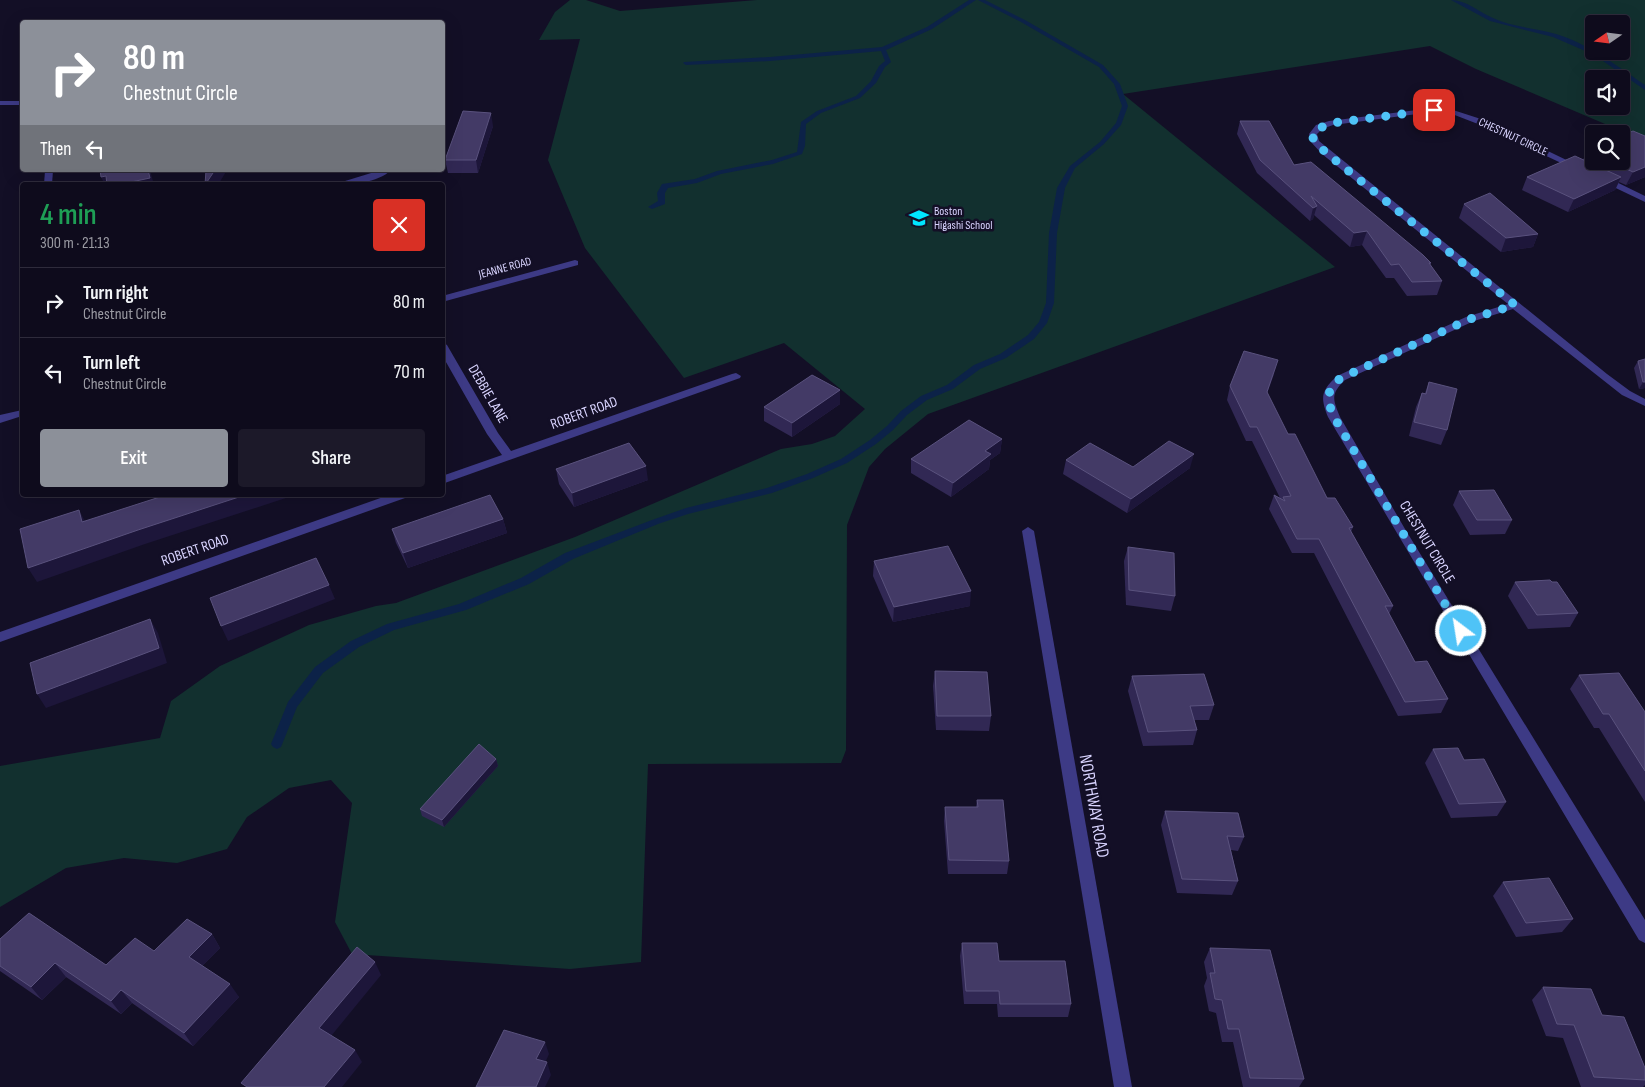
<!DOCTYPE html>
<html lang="en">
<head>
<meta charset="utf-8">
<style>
  body { margin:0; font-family:"Sofia Sans Condensed",sans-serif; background:#1c1929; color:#f1f3f6; height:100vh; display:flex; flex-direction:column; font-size:19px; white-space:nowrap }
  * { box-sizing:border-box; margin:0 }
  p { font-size:16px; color:#9b9ba3 }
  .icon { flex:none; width:28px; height:28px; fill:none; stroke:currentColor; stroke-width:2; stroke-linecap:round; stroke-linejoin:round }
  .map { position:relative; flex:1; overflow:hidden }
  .drawer { position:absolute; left:20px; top:182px; width:425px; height:315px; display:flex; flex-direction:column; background:#0e0b1c; border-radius:5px; box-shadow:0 5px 20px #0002,0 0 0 1px #2e2b3b }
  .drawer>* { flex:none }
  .top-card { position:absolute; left:20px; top:20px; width:425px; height:152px; border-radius:5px; box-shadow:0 5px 20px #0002,0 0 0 1px #2e2b3b; background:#8c9099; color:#fff; overflow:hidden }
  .needle { width:32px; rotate:256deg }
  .buttons { position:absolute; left:1585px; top:15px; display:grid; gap:10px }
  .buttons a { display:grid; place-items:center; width:45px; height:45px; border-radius:5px; background:#0e0b1c; box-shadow:0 5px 20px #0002,0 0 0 1px #2e2b3b; font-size:25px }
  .pin { position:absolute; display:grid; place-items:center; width:42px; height:42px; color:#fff; margin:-21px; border-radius:10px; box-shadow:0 2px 8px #0006 }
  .me { position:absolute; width:55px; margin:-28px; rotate:329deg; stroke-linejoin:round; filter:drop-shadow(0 0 4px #0008) }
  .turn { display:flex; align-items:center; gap:18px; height:105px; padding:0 20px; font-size:22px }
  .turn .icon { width:65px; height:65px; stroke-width:2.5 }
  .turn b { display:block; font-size:35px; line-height:42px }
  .then { display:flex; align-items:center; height:48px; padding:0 20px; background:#0003; gap:10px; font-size:19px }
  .round { display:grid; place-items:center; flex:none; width:52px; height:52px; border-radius:5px; background:#1c1929 }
  .head { display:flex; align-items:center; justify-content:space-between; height:85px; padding:0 20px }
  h1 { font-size:30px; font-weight:600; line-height:38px; color:#1e9e55 }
  .action { display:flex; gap:10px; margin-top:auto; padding:10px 20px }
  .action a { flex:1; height:58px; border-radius:5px; background:#8c9099; color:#fff; font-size:20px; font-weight:600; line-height:58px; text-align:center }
  .action a+a { background:#1c1929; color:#f1f3f6 }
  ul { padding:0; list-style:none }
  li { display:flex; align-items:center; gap:15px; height:70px; padding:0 20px; border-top:1px solid #2e2b3b }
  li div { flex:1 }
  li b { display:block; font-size:19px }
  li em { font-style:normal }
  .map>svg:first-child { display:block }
</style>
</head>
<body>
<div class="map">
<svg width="1645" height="1087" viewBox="0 0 1645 1087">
  <rect width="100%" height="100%" fill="#130f26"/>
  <path fill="#12302f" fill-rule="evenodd" d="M570,0H586L620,11L757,0H1645V141L1476,69L1430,46L1123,94L1335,267L928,414L885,449L869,467L847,525L846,750L841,763L648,764L641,962L570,969L352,954L335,922L352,803L331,780L289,788L247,817L227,849L177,863L124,858L66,868L0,907V766L160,738L171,701L220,666L309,625L376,606L396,603L575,537L781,449L812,444L835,436L865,409L784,343L684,378L585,248L548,160L580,39L539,40L555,12ZM1594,24H1621V51H1594ZM1594,79H1621V106H1594Z"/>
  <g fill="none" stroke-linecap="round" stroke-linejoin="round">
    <g fill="#0c2248" fill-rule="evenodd">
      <polygon points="969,0 976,0 932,29 886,50 891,62 885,67 876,83 860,98 821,113 806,124 805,146 802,154 773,164 721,174 697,183 668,188 665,193 665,204 652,209 648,207 658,201 657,193 662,184 695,179 717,171 772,160 797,152 801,122 817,111 856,96 871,81 879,66 885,61 881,51 770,61 686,65 683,63 684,62 770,57 882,47 927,27"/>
      <polygon points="978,0 985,0 1025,20 1103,65 1120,84 1128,106 1121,125 1104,144 1075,168 1065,188 1057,233 1054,303 1047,323 1034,339 1006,358 980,369 953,389 927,400 907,415 893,430 876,444 847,463 813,478 772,493 688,514 658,524 573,559 529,584 466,610 394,630 359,647 323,673 297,707 281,747 277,749 273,747 271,744 288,702 315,667 351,641 387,624 459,604 521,578 565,553 652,520 686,508 767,488 807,474 841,459 870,440 887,426 901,411 921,396 947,385 974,365 1000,354 1028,335 1039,322 1046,303 1049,233 1057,188 1070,166 1100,142 1116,123 1122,106 1114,84 1099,67 1021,22"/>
      <path d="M1451,0C1466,0 1479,12 1493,18C1512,27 1535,28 1556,34C1589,44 1617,66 1645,85V90L1600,59L1583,50L1553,37L1490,21Z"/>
    </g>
    <g fill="#3d3a85" fill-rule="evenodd">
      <rect x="0" y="101" width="22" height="4"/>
      <path d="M1425,109L1453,110L1484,120L1583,168L1576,170L1478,124L1452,114L1425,113L1333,125L1322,129L1317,134L1319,141L1607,374L1630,391L1645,399V406L1622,395L1513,309L1474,321L1345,380C1330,394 1333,400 1340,417L1405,529L1645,920V943L1639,940L1328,417C1320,397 1321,391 1337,376L1466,317L1508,304L1322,154L1311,142L1309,134L1316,125L1329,121Z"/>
      <polygon points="45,170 53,170 52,185 44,185"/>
      <path d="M381,170H391C378,183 350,185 332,185Z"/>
      <polygon points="1602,175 1645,196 1645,202 1599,180 1599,176"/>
      <polygon points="575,260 578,261 578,265 442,302 442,296"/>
      <polygon points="442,342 447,345 498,433 511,451 732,374 736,373 741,376 740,378 442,484 442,476 502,455 487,434 442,355"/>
      <polygon points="22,410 22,416 0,423 0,415"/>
      <polygon points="389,495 407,495 405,498 0,642 0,632"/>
      <polygon points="1028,527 1034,531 1132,1087 1114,1087 1022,531"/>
    </g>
  </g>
  <g fill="#312854">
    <polygon points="1240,121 1294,165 1431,263 1430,265 1442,281 1437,295 1407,296 1394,278 1386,278 1362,245 1350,247 1314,215 1313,219 1310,221 1257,173 1237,134"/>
    <polygon points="493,126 478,173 448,173 445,160"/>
    <polygon points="1594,148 1594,161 1621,161 1645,177 1626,185 1619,182 1615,190 1568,212 1522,190 1527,177 1583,160 1587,151"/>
    <polygon points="1464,204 1538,234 1533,247 1501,252 1459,218"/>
    <polygon points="1638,361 1645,388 1639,389 1634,368"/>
    <polygon points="1274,374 1267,393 1288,434 1327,498 1353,527 1351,532 1393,606 1389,614 1415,662 1448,699 1441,713 1398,716 1314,553 1292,553 1269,509 1274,495 1280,498 1252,441 1246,441 1227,400 1230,386"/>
    <polygon points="1429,382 1447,430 1441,445 1409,436 1416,407 1422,393 1425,393"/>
    <polygon points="840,390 840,404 792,437 764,421 764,407"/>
    <polygon points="1002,439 1000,453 990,460 989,469 951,497 911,473 911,459"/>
    <polygon points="1066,460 1133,467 1190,468 1127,513 1063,474"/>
    <polygon points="556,469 648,480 574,507 559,484"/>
    <polygon points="1459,491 1512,520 1505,534 1470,535 1453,505"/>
    <polygon points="503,519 507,533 408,568 396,543 392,529"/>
    <polygon points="1128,547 1175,596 1171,611 1126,605 1124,561"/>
    <polygon points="874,561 970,606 893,622 873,576"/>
    <polygon points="1515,582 1578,613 1570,627 1528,629 1508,596"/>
    <polygon points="935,671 991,716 989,731 936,730 933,686"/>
    <polygon points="1579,675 1645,712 1645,802 1599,728 1594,728 1570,689"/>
    <polygon points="1132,676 1214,705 1209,720 1194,720 1197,730 1193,745 1143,746 1128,691"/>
    <polygon points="1433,749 1506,802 1497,816 1451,818 1425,763"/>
    <polygon points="496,759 498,766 444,827 422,816 420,809"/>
    <polygon points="977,800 1009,861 1007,874 948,874 944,821 945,807 976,807"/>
    <polygon points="1165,811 1244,837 1238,851 1231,850 1238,881 1232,895 1177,893 1161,825"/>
    <polygon points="1503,882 1573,919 1562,932 1516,937 1493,896"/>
    <polygon points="212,934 220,948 202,966 239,997 193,1046 132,1003 121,1014 66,977 42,1000 0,971 0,939 106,965"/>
    <polygon points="962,943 999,961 1071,1004 1068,1017 998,1017 997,1004 964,1004 960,956"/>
    <polygon points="1210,948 1304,1079 1299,1087 1243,1087 1233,1042 1222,1042 1216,1013 1209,1011 1204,986 1207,978 1204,962"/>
    <polygon points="1543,987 1602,1015 1645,1068 1645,1085 1643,1087 1581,1087 1563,1038 1546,1036 1532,1000"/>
  </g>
  <g fill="#1d163a">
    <polygon points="491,113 493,126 478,173 476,160"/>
    <polygon points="1645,167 1645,177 1626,185 1633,172"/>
    <polygon points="148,170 150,170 154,185 117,185"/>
    <polygon points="215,170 227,170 218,185 206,185"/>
    <polygon points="106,176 110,185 105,185 101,177"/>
    <polygon points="1621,177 1615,190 1568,212 1574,199"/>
    <polygon points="1317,206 1313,219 1310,221 1313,208"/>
    <polygon points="1367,231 1362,245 1350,247 1354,233"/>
    <polygon points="1538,234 1533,247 1501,252 1506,238"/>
    <polygon points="1278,360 1274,374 1263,406 1267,392"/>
    <polygon points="1643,382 1645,382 1645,388 1639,389"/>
    <polygon points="840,390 840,404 792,437 792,423"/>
    <polygon points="1002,439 1000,453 990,460 989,469 951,497 953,483 985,451"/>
    <polygon points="1194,454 1190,468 1127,513 1131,499"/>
    <polygon points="646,466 648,480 574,507 572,493"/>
    <polygon points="245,495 295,495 145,544 37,582 28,568 138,530"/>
    <polygon points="79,510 87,525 82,522"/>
    <polygon points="503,519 507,533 408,568 403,553"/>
    <polygon points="329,585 335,599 228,641 221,626"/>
    <polygon points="971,591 970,606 893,622 894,607"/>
    <polygon points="150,619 158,633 167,663 46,708 37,694"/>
    <polygon points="496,759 498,766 444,827 442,820"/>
    <polygon points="212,934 220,948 198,970 189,957"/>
    <polygon points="375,962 381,975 327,1041 319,1028"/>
    <polygon points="55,963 66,977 42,1000 31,987"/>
    <polygon points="230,984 239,997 193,1046 184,1033"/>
    <polygon points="121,990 132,1003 121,1014 111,1001"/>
    <polygon points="545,1042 549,1054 541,1072 536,1059"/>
    <polygon points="355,1050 362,1062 342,1087 324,1087"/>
    <polygon points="547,1062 551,1075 545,1087 536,1087"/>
  </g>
  <g fill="#433a66" stroke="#5a527e">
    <polygon points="463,111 491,113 476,160 445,160"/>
    <polygon points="1240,121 1269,121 1294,165 1311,162 1423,255 1431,263 1429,263 1442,281 1412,282 1399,264 1391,265 1367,231 1354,233 1311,196 1317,206 1313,208 1260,160"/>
    <polygon points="1633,131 1645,136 1645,167 1633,172 1609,161 1621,161 1621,136"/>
    <polygon points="1594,148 1594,154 1587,151"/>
    <polygon points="1575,156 1621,177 1574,199 1527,177"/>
    <polygon points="100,170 148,170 150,178 117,185 107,185 106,176 101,177"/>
    <polygon points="206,170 215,170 205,185"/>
    <polygon points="1490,193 1538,234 1506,238 1464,204"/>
    <polygon points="1244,351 1278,360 1267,392 1288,434 1295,434 1327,498 1335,498 1353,527 1349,528 1393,606 1385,606 1415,662 1427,661 1448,699 1405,702 1319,539 1297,539 1274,495 1285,501 1283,497 1291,496 1257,427 1250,427 1230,386"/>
    <polygon points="1645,359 1645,382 1643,382 1638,361"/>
    <polygon points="812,375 840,390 792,423 764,407"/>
    <polygon points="1429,382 1457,389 1447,430 1414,422 1422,393 1426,394"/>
    <polygon points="969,420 1002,439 985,451 991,454 953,483 911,459"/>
    <polygon points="1169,441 1194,454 1131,499 1066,460 1090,443 1133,467"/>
    <polygon points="629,443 646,466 572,493 556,469"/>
    <polygon points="1494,490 1512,520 1477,520 1459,491"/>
    <polygon points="166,495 245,495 138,530 28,568 20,529 79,510 82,522"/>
    <polygon points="490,495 503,519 403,553 392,529"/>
    <polygon points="948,546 971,591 894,607 874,561"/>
    <polygon points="1128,547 1174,553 1175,596 1129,590"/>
    <polygon points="316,558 329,585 221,626 210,598"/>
    <polygon points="1550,580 1552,582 1557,582 1578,613 1537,615 1515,582"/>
    <polygon points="150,619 159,648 37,694 30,663"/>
    <polygon points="935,671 987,672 991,716 937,716"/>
    <polygon points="1619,673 1645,712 1645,771 1609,714 1603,714 1579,675"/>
    <polygon points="1204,674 1214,705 1190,706 1197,730 1148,732 1132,676"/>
    <polygon points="479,744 496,759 442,820 420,809"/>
    <polygon points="1458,748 1464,760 1484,759 1506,802 1459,804 1433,749"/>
    <polygon points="977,800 1003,800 1009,861 949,860 945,807 978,807"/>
    <polygon points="1165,811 1238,813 1244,837 1227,836 1238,881 1182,879"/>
    <polygon points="1549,878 1573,919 1526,923 1503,882"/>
    <polygon points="29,913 106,965 135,938 154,951 187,919 212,934 189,957 230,984 184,1033 121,990 111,1001 55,963 31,987 0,966 0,939"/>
    <polygon points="962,943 997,943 999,961 1065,961 1071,1004 1000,1004 999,991 966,991"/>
    <polygon points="357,947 375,962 319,1028 355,1050 324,1087 247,1087 241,1083"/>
    <polygon points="1210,948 1270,950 1304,1079 1250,1078 1239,1029 1228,1029 1222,1000 1215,999 1210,973 1215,973"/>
    <polygon points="1543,987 1591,989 1602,1015 1624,1017 1645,1068 1645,1080 1594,1077 1574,1025 1557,1024"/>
    <polygon points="504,1030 545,1042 536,1059 547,1062 536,1087 476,1087"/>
  </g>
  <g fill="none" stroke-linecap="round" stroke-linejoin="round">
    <path stroke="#4fc3f7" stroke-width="9" stroke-dasharray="0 16.2" d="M1434,110L1332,123L1315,130L1313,138L1325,152L1515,305L1470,319L1341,378C1325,389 1327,401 1334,417L1461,631"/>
  </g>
  <defs>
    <symbol id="school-bare" viewBox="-9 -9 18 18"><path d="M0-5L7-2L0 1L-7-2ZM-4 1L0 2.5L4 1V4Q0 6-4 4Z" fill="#00e5ff" stroke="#130f26" stroke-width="2.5" paint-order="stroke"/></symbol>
  </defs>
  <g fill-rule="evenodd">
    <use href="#school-bare" x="905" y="204" width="28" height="28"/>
  </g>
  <g text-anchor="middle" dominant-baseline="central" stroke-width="5" stroke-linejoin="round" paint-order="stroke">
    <g font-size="12" fill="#d9d4ff" stroke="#130f26">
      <text transform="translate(1513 137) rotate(25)">CHESTNUT CIRCLE</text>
      <text transform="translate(505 268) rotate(-15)">JEANNE ROAD</text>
    </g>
    <g font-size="12" fill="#d9d4ff" stroke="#130f26" text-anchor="start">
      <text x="934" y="211">Boston<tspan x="934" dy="14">Higashi School</tspan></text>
    </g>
    <g font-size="15" fill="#d9d4ff" stroke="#130f26">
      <text transform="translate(488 394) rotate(60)">DEBBIE LANE</text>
      <text transform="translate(584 413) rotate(-20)">ROBERT ROAD</text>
      <text transform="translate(1427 542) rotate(59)">CHESTNUT CIRCLE</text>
      <text transform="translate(195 550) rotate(-19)">ROBERT ROAD</text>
    </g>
    <g font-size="18" fill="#d9d4ff" stroke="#130f26">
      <text transform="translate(1094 806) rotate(80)">NORTHWAY ROAD</text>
    </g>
  </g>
</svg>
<div class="buttons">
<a><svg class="needle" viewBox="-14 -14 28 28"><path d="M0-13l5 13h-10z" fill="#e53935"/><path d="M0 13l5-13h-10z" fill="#9b9ba3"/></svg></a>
<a><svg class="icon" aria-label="sound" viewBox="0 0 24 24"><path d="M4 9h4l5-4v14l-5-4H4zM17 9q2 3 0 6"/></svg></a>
<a><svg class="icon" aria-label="search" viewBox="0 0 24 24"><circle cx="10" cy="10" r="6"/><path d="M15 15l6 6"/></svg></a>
</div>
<div class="pin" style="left:1434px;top:110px;background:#d93025"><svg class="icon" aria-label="arrive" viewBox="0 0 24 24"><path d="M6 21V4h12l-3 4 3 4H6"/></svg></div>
<svg class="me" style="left:1461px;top:631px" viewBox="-20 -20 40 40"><circle r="17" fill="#4fc3f7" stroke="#fff" stroke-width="3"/><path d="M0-11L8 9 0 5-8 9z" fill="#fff"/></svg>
<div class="top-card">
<div class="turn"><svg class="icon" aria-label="right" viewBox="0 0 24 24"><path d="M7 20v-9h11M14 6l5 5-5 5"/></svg><div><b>80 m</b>Chestnut Circle</div></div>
<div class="then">Then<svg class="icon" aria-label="left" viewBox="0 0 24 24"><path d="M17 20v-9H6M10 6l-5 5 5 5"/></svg></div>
</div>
<section class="drawer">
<div class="head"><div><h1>4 min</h1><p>300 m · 21:13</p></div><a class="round" style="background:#d93025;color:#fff"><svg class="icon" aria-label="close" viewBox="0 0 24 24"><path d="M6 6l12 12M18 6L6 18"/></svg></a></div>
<ul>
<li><svg class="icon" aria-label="right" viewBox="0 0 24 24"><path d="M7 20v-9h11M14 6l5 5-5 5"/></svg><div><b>Turn right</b><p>Chestnut Circle</p></div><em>80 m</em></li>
<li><svg class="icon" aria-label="left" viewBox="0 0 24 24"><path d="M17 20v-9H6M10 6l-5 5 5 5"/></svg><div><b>Turn left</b><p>Chestnut Circle</p></div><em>70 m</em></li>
</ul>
<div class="action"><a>Exit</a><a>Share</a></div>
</section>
</div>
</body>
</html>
